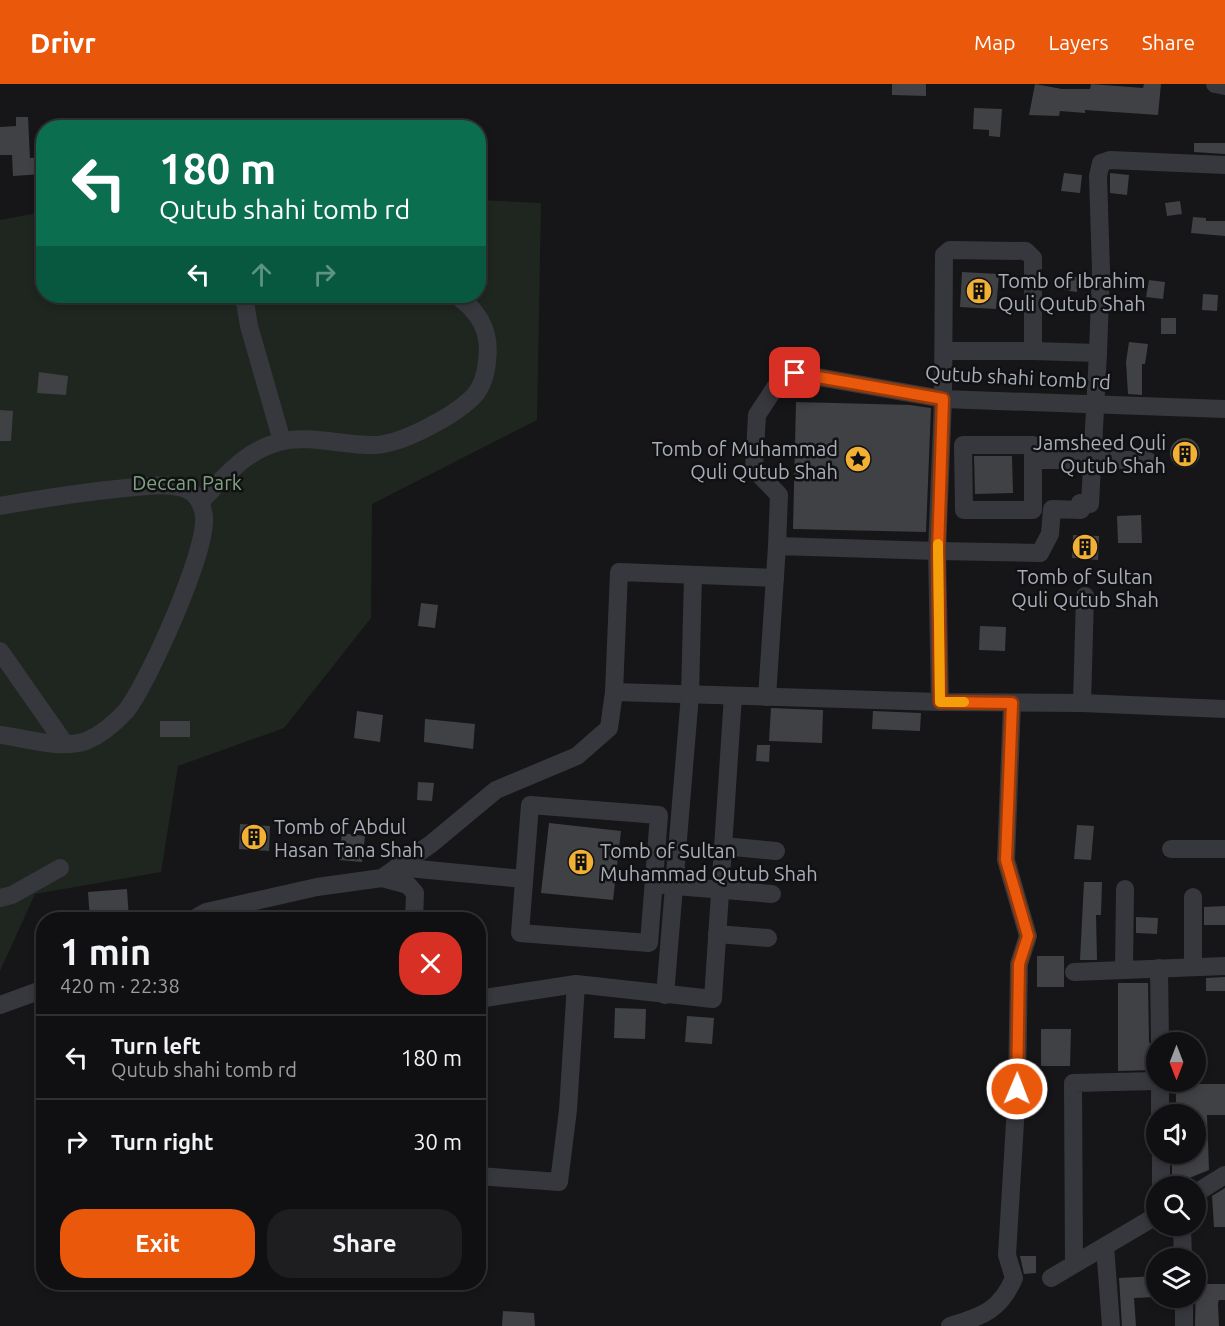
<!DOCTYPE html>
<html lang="en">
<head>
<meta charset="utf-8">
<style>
  body { margin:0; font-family:Ubuntu,sans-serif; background:#1e1e20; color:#f1f3f6; height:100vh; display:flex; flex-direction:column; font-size:22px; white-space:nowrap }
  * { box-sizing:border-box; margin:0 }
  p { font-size:20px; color:#9c9d9f }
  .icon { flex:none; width:33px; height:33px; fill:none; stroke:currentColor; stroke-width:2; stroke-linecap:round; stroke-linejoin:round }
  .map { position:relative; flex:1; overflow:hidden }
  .sheet { position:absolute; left:36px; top:828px; width:450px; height:378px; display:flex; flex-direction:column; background:#101012; border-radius:24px; box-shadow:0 3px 9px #0003,0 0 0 2px #303032 }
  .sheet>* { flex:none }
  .guide { position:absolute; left:36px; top:36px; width:450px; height:183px; border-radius:24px; box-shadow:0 3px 9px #0003,0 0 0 2px #303032; background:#0b6e4f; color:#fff; overflow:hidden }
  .needle { width:39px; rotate:180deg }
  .tools { position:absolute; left:1146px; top:948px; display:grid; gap:12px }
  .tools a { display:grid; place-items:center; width:60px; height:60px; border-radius:50%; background:#101012; box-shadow:0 3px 9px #0003,0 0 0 2px #303032; font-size:30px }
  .pin { position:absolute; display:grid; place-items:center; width:51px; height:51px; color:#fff; margin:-26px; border-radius:12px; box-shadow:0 3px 9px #0006 }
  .me { position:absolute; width:66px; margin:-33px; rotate:1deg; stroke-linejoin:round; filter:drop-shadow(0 0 4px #0008) }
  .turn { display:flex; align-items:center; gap:21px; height:126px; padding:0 24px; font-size:27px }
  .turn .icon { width:78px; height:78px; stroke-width:2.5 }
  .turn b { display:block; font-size:42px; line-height:51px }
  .lanes { display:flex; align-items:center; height:57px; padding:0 24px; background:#0003; justify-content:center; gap:30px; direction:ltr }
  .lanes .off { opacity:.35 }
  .round { display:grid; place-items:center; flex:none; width:63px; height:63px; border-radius:24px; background:#1e1e20 }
  .overview { display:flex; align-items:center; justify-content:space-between; height:102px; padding:0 24px }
  h1 { font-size:36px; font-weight:600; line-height:45px }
  .action { display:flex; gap:12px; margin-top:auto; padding:12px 24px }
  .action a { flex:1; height:69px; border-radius:24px; background:#ea580c; color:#fff; font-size:24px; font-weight:600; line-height:69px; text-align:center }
  .action a+a { background:#1e1e20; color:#f1f3f6 }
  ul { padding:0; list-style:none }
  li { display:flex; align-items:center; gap:18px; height:84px; padding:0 24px; border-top:2px solid #303032 }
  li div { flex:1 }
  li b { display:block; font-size:22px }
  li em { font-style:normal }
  header { display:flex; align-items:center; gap:36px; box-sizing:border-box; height:84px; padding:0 30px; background:#ea580c; color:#fff }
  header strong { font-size:28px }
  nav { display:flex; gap:33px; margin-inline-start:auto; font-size:21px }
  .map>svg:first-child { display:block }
</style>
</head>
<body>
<header>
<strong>Drivr</strong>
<nav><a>Map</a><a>Layers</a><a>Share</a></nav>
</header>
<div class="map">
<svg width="1225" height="1242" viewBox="0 0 1225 1242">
  <rect width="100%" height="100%" fill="#161618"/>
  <polygon fill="#1e261f" points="479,116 541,119 537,336 372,420 371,534 284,644 178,682 161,788 35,810 0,887 0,136 43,128 44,212 478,212"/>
  <g fill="#404145">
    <polygon points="892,0 926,0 926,12 892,11"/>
    <polygon points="1035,0 1062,5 1090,5 1091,0 1143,4 1144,0 1161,0 1158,31 1085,26 1085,29 1060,27 1059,32 1029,31"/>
    <polygon points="974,24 1002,25 1000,53 989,52 989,46 973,45"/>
    <polygon points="16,33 28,33 30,74 44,73 44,90 13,92 12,71 0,71 0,43 16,42"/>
    <polygon points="1194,59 1225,59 1225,70 1194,68"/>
    <polygon points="1064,89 1082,91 1080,109 1061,107"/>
    <polygon points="1110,89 1129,91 1127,111 1110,109"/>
    <polygon points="1180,117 1182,130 1167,132 1165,119"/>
    <polygon points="1193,133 1206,134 1206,137 1225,137 1225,152 1191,149"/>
    <polygon points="962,188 999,190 996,225 960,223"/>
    <polygon points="1066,192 1078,193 1077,208 1064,206"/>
    <polygon points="1149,196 1165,198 1163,215 1146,213"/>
    <polygon points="1203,210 1218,211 1217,227 1202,226"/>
    <rect x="1161" y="234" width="15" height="16"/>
    <polygon points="1129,258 1148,260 1145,280 1142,280 1142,311 1128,310 1126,278"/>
    <polygon points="39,288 68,292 66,311 37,309"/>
    <polygon points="796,318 910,321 931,324 926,448 793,445"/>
    <polygon points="0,326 13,327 11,357 0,357"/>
    <circle cx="1185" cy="369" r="15"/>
    <polygon points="974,372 1012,372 1013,409 975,410"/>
    <polygon points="1141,431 1142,459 1118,459 1117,432"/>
    <polygon points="1073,451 1099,452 1098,476 1072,474"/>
    <polygon points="421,519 438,521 435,544 418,542"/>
    <polygon points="980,542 1006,543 1005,567 979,566"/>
    <polygon points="771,624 823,626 822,659 769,657"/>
    <polygon points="357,627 383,631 380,658 354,654"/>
    <polygon points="873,627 921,629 920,647 872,645"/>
    <polygon points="425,635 475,640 473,665 424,658"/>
    <rect x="160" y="637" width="30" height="16"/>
    <polygon points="757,661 770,661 769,678 756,677"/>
    <polygon points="418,698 434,699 432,717 417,716"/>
    <polygon points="549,739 621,747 613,816 541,809"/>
    <polygon points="240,740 270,742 269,767 239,765"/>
    <polygon points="1077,741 1094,742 1091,776 1074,775"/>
    <polygon points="342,749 365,752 362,778 339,776"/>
    <polygon points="1084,798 1102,798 1101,831 1096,831 1097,876 1080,876"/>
    <polygon points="127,805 129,836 90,836 88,808"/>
    <polygon points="1225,822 1225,841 1204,841 1204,823"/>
    <polygon points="1136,833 1158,834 1157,850 1136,849"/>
    <rect x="1037" y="872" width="27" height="31"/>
    <polygon points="1225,893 1225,907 1206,907 1206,894"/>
    <polygon points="1118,899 1148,899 1149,958 1153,967 1153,986 1118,987"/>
    <polygon points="615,924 646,925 645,955 614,954"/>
    <polygon points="687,932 714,934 712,960 685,958"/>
    <polygon points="1041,945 1071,945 1070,982 1041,982"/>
    <polygon points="1176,1000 1225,1000 1225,1031 1207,1031 1209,1086 1172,1101 1172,1070 1196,1070 1196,1030 1176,1030"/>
    <polygon points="1225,1104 1225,1143 1214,1143 1212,1112"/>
    <polygon points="1020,1172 1036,1172 1036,1189 1024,1190"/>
    <polygon points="1156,1192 1156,1213 1134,1214 1136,1242 1122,1242 1119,1194"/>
    <polygon points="1196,1200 1225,1200 1225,1216 1219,1216 1218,1219 1219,1242 1195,1242"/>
    <polygon points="503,1227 534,1229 535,1242 502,1242"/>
  </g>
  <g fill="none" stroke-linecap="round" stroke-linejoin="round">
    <g stroke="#37383d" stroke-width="18">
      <polyline points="1215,0 1225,2"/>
      <polyline points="244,212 249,242 282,357"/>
      <polyline points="1098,269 1101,186 1098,92 1101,79 1110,76 1225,81"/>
      <polyline points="1033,376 1033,361 963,361 964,426 1033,426 1033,376 1147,376"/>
      <path d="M201,417C226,392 245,367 279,358C307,350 346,362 375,361C402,360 452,333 472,314C482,304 486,290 487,277C491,248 480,228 457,212"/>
      <path d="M0,422C45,414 90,407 136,403C152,402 170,399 186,405C197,409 203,421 204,433C207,468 148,599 126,627C115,639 101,651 86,657C60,666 26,654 0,651"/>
      <polyline points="777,462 779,411 754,385 757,331 778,299 795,289 943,315 1225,325"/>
      <polyline points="0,567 65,660"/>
      <polyline points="614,608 619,488 775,494"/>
      <polyline points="767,613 777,462 937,467 943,315 944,171 950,166 1026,167 1033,174 1033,267 944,267"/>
      <polyline points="940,618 937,467 1040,469 1050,450 1052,425 1081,426 1080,419 1090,420 1098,269 1033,267"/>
      <polyline points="1082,619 1225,625"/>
      <polygon points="530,721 659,731 649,859 520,849"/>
      <polyline points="723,762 776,767"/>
      <polyline points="1171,765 1225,765"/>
      <polyline points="397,783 524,795"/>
      <polyline points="382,794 408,801 415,809 414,836"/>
      <polyline points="663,801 772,810"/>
      <polyline points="0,814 12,811 60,784"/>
      <polyline points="192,836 206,828 317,803 382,794 431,760 496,706 577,672 609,644 614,608 940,618 1082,619 1085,512"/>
      <polyline points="717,850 768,854"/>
      <polyline points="1193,883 1193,813"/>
      <polyline points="1159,884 1160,958"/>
      <polyline points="1124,886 1125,805"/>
      <polyline points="1074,888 1225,882"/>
      <polyline points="665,911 690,611 693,491"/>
      <polyline points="478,915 576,900"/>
      <polyline points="0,921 44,905"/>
      <polyline points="1160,998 1160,1030"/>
      <polyline points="1161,1070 1161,1102"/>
      <polyline points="478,1092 559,1098 568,1026 576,900 713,915 733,612"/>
      <polyline points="1196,1109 1225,1091"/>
      <polyline points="1182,1142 1183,1174"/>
      <polyline points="1105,1162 1111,1242"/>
      <polyline points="1074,1180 1073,999 1156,997"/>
      <polyline points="1051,1194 1156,1132"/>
      <polyline points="1184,1214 1184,1242"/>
      <path d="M950,1242C982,1232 1000,1227 1014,1194L1007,1171L1017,1005L1019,880L1028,852L1006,776L1012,619"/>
    </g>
  </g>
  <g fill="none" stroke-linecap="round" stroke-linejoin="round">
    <defs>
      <polyline id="route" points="795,289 943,315 938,467 940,618 1012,619 1006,776 1028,852 1019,880 1017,1005"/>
    </defs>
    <use href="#route" stroke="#983908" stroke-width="15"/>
    <use href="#route" stroke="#ea580c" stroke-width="10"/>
    <polyline stroke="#f59e0b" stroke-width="10" points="938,460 940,618 964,618"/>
  </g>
  <defs>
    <symbol id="building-disc" viewBox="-11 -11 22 22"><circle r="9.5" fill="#f2b134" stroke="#111113"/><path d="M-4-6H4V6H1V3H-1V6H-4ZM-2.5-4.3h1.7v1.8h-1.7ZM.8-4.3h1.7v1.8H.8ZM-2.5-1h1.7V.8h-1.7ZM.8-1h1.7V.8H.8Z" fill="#111"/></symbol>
    <symbol id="sight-disc" viewBox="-11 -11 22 22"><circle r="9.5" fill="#f2b134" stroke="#111113"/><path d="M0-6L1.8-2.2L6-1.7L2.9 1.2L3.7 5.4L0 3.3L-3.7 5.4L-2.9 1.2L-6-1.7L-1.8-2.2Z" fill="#111"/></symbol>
  </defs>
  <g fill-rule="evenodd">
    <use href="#building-disc" x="964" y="192" width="30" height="30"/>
    <use href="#building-disc" x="1170" y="355" width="30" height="30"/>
    <use href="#sight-disc" x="843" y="360" width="30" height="30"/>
    <use href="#building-disc" x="1070" y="448" width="30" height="30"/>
    <use href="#building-disc" x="239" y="738" width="30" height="30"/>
    <use href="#building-disc" x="566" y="763" width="30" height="30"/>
  </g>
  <g text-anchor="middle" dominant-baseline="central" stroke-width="5" stroke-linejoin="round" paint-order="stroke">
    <g font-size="20" fill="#a8adb8" stroke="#111113" text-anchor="start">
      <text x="998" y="196">Tomb of Ibrahim<tspan x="998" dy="23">Quli Qutub Shah</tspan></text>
      <text x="1166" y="358" text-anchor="end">Jamsheed Quli<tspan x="1166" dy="23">Qutub Shah</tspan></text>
      <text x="838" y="364" text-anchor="end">Tomb of Muhammad<tspan x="838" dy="23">Quli Qutub Shah</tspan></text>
      <text x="1085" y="492" text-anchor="middle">Tomb of Sultan<tspan x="1085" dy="23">Quli Qutub Shah</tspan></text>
      <text x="274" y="742">Tomb of Abdul<tspan x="274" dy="23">Hasan Tana Shah</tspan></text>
      <text x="600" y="766">Tomb of Sultan<tspan x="600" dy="23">Muhammad Qutub Shah</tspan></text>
    </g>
    <g font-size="20" fill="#a8adb8" stroke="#111113">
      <text transform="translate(1018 293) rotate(3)">Qutub shahi tomb rd</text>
    </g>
    <g font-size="20" fill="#7fa381" stroke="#111113">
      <text x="187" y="398">Deccan Park</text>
    </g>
  </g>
</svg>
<div class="tools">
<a><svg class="needle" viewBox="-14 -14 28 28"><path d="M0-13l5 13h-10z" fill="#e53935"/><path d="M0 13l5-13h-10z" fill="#9c9d9f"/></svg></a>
<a><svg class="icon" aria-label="sound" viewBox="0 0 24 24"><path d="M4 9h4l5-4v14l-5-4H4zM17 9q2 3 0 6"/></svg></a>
<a><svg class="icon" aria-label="search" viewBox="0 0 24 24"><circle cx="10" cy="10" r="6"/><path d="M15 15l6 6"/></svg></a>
<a><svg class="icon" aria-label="layers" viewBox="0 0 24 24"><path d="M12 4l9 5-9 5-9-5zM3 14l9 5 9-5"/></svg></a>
</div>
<div class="pin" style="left:795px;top:289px;background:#d93025"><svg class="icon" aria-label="arrive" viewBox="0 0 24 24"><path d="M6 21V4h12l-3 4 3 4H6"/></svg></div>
<svg class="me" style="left:1017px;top:1005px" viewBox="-20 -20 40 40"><circle r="17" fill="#ea580c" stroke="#fff" stroke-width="3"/><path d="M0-11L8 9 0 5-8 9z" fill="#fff"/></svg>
<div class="guide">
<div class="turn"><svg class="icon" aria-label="left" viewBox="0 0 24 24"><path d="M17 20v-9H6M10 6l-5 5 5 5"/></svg><div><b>180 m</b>Qutub shahi tomb rd</div></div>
<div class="lanes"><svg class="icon" aria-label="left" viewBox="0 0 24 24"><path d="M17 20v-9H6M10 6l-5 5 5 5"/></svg><svg class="icon off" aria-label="ahead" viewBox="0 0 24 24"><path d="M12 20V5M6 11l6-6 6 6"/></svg><svg class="icon off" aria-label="right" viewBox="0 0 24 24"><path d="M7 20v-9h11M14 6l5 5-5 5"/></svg></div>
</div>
<section class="sheet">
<div class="overview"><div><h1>1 min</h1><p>420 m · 22:38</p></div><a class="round" style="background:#d93025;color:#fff"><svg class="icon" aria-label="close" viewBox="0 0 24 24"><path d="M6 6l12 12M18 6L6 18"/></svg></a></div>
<ul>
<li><svg class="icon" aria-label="left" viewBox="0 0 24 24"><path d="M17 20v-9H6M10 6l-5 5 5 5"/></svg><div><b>Turn left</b><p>Qutub shahi tomb rd</p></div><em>180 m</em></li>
<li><svg class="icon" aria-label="right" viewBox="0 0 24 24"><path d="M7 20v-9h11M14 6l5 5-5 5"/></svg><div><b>Turn right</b></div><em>30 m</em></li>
</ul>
<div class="action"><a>Exit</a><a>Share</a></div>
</section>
</div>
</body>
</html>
